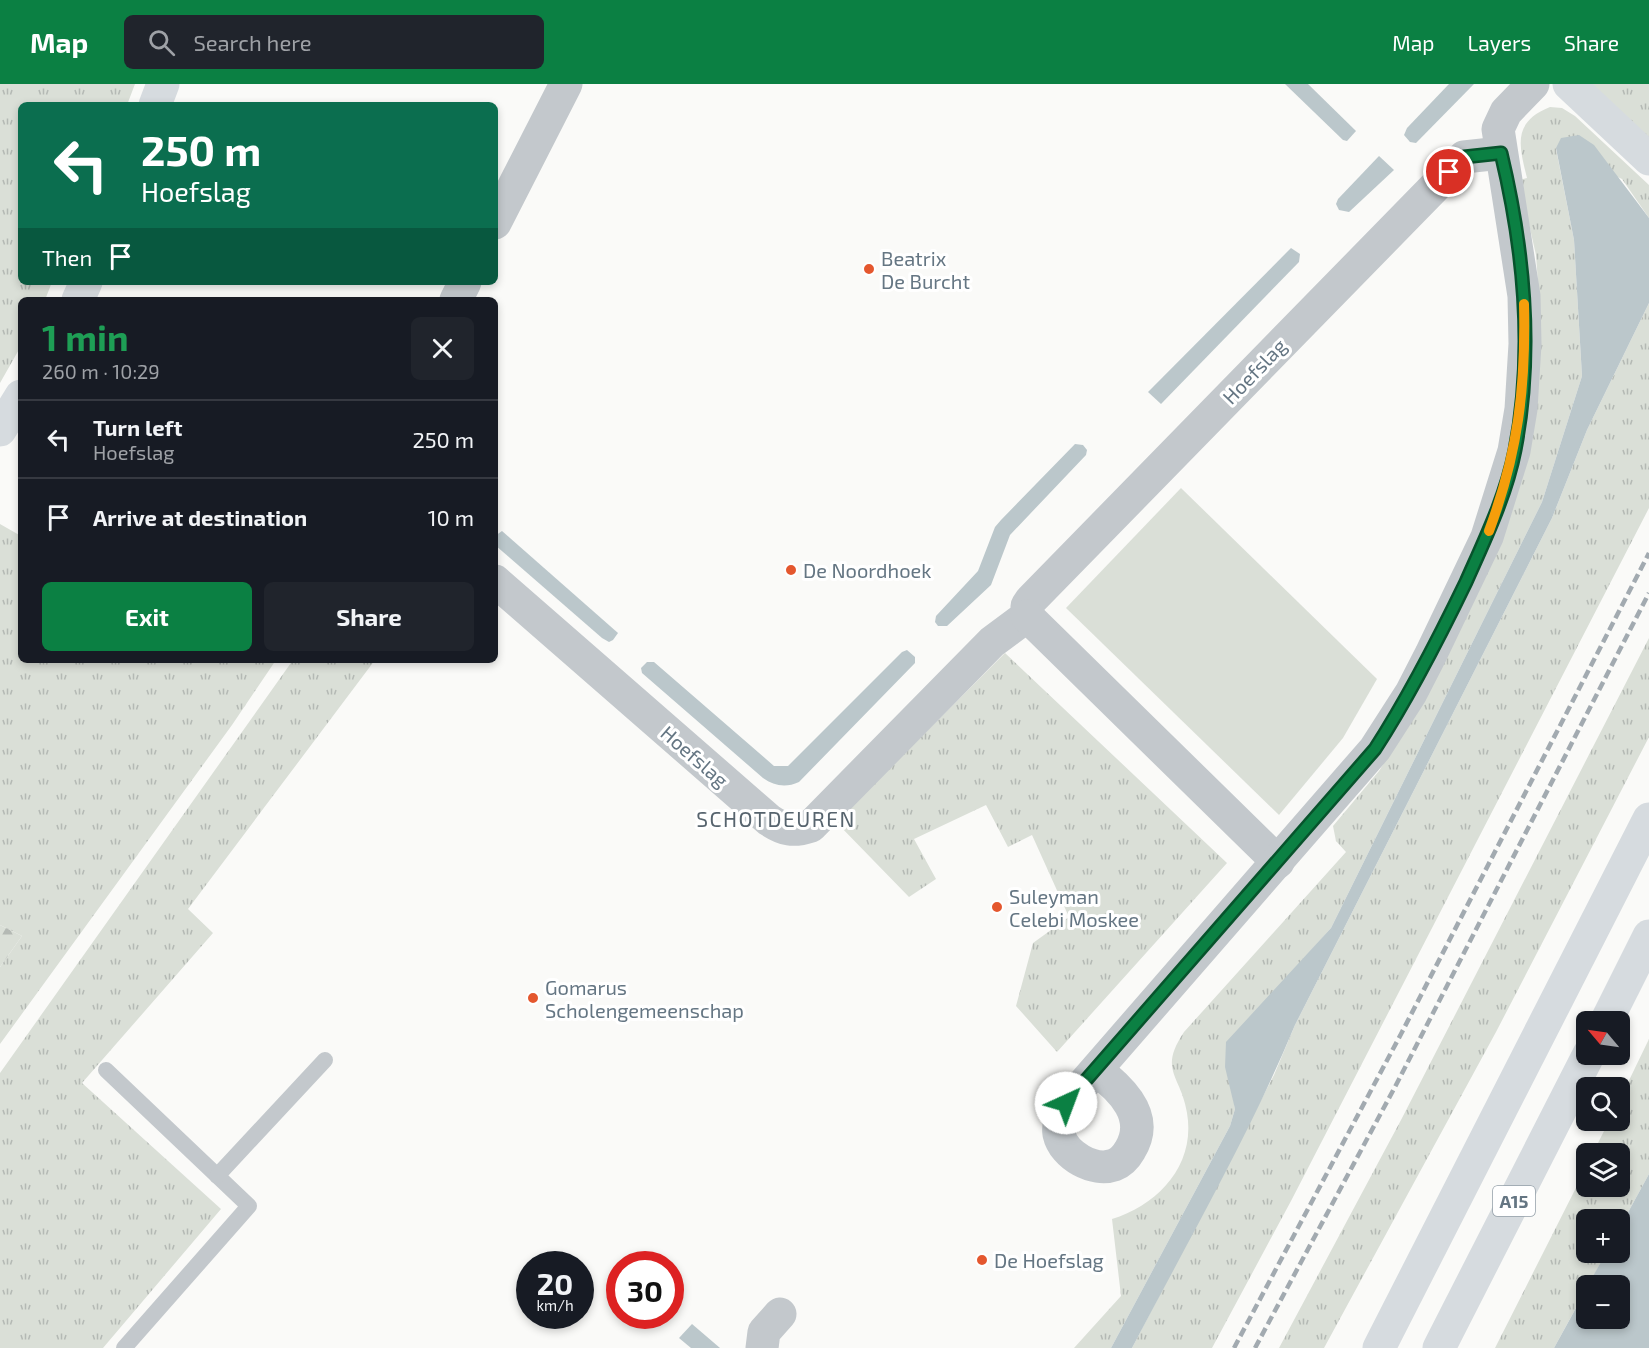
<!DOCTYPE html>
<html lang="en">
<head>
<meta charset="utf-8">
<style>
  body { margin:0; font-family:"Exo 2",sans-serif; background:#20242c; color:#f1f3f6; height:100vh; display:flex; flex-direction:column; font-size:22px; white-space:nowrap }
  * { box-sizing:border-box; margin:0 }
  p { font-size:20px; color:#9ea1a6 }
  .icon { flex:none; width:33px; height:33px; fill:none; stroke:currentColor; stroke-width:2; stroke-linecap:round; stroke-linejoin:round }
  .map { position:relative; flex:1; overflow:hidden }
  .details { position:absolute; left:18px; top:213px; width:480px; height:366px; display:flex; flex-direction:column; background:#171b24; border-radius:9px; box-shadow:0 3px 9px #0003 }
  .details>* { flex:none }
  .banner { position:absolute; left:18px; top:18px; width:480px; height:183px; border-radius:9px; box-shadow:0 3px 9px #0003; background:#0b6e4f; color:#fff; overflow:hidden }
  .needle { width:39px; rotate:299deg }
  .controls { position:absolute; left:1576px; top:927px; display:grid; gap:12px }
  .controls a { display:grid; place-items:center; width:54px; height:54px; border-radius:9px; background:#171b24; box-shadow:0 3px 9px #0003; font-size:30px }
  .speed { position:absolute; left:516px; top:1167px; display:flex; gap:12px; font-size:30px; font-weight:700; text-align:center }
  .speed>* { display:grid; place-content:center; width:78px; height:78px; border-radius:50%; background:#171b24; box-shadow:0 3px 9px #0003; line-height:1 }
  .speed small { font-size:15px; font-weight:400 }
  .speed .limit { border:9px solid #d22; background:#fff; color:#111 }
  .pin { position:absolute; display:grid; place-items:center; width:51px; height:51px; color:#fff; margin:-26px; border:3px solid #fff; border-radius:50%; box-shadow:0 2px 6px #0007 }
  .me { position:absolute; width:66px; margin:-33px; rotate:43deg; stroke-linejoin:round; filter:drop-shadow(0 0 4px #0008) }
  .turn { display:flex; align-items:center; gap:21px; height:126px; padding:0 24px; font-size:27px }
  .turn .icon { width:78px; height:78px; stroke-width:2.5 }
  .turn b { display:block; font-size:42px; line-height:51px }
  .then { display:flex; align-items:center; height:57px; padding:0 24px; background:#0003; gap:12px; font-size:22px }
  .round { display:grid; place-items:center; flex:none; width:63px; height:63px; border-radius:9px; background:#20242c }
  .overview { display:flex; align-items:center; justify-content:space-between; height:102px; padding:0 24px }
  h1 { font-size:36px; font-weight:700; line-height:45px; color:#1e9e55 }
  .cta { display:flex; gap:12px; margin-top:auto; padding:12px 24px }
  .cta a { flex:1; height:69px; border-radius:9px; background:#0b8043; color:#fff; font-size:24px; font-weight:700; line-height:69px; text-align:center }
  .cta a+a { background:#20242c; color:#f1f3f6 }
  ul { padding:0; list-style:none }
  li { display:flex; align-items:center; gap:18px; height:78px; padding:0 24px; border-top:2px solid #363941 }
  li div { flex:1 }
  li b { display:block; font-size:22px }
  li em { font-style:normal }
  header { display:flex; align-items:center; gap:36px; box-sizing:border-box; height:84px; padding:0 30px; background:#0b8043; color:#fff }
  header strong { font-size:28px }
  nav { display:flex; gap:33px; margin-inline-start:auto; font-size:21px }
  .search { width:420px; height:54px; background:#20242c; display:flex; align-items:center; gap:15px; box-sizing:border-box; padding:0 21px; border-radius:9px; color:#9ea1a6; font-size:22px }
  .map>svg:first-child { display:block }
</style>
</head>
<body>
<header>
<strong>Map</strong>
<div class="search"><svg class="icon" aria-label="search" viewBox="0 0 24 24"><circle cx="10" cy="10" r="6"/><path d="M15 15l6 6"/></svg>Search here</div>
<nav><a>Map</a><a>Layers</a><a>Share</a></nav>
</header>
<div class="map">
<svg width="1649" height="1264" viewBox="0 0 1649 1264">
  <defs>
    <pattern id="grass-tufts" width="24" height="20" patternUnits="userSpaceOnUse" patternTransform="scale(1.5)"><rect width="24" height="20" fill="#dadfd7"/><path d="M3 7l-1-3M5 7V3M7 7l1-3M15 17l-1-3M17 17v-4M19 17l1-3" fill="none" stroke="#b4b9b4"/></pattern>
    <pattern id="forest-firs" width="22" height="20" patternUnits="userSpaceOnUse" patternTransform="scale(1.5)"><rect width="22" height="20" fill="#dadfd7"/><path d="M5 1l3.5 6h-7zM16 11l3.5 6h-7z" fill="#b4b9b4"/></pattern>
  </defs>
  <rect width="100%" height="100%" fill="#fafaf8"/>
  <g fill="url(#grass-tufts)">
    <polygon points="0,0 135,0 127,21 21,21 21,198 52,198 45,216 21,216 21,262 0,299"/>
    <polygon points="1582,0 1649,0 1649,66"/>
    <path d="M1550,23L1562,24L1575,32L1649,101V134L1622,95L1556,65L1574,156L1582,292L1542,418L1331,844L1289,891L1233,1012L1235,1025L1230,1042L1111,1264H1074L1121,1212L1112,1135C1158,1121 1196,1081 1187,1029C1181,991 1158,987 1184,948L1346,768L1336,757L1333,742L1379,687L1423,617L1540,227L1536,171L1519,96L1527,94C1519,62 1512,38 1550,23Z"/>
    <polygon points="1649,219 1649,424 1291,1117 1212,1264 1132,1264 1274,991 1295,941 1552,434 1587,346"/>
    <polygon points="0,440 21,452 21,576 276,576 232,641 0,960 0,883 22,852 0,841"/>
    <polygon points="1649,554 1649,653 1496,948 1324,1264 1279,1264 1401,1036"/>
    <polygon points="1005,569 1227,779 1057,968 1016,922 1033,859 1069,833 1032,751 1008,763 986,721 914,755 936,795 909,813 836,738"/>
    <polygon points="293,576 375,576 188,825 213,849 82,999 221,1125 103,1264 0,1264 0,989"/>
    <polygon points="1649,955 1649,1090 1620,1143 1620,1136 1587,1136 1587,1168 1606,1169 1554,1264 1495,1264 1587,1082 1587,1102 1620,1102 1620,1070 1593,1069 1609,1037 1620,1036 1620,1015"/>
  </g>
  <polygon fill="url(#forest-firs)" points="0,841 22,852 0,883"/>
  <polygon fill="#dadfd7" points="1181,404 1377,595 1343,654 1279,731 1066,524"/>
  <g fill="#bbc7cb">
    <polygon points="1285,0 1308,0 1356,47 1347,57 1343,56"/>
    <polygon points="1449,0 1474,0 1416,59 1410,58 1404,51 1407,44"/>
    <path d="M1579,51L1594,61L1649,134V219L1587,346L1552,434L1295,941C1249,1052 1188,1157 1132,1264H1111L1230,1042L1235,1025L1225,983L1226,958L1331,844L1542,418L1582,292L1574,156L1556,64L1561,54Z"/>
    <polygon points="1379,72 1394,86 1349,128 1339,126 1336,120 1338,115"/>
    <polygon points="1291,164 1300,170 1299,178 1161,320 1148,308"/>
    <polygon points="1075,360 1083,361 1087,366 1086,371 1010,451 991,501 947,542 938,542 935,538 936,532 978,487 995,443 1001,436"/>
    <polygon points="502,447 618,549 613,556 609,558 602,554 495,461 495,452"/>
    <path d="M907,566L915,573V579L799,698C786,704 774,702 763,694L642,589L641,584L647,578H654L774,682H788L902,568Z"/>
    <polygon points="1649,1090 1649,1264 1554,1264 1587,1204 1587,1234 1620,1234 1620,1202 1588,1201 1606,1169 1620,1168 1620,1143"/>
    <polygon points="692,1240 720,1264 691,1264 679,1254"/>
  </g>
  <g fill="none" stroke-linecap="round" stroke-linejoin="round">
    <g stroke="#c3c8cc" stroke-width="16">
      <polyline points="106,986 249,1122 124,1264"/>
      <polyline points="217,1092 325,976"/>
    </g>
    <g stroke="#c3c8cc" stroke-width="33">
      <polyline points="495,139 566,0"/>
      <polyline points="456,216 465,198"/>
      <path d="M495,497L769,736C784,746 793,748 811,742L992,558L1027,532V522L1031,516L1464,73L1501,69"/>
      <polyline points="1027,532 1278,778"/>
      <path d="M1096,986C1122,1005 1150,1033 1130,1066C1126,1073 1122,1078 1114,1081C1094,1088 1064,1072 1059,1050C1057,1039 1063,1028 1067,1019L1375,665L1411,609L1431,570L1487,453L1514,367L1521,325L1525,260L1524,212L1498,45L1506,28L1533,0"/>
      <polyline points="762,1264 764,1248 780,1230"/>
    </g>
    <g stroke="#d6dbdf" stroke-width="33">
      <polyline points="1569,0 1649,75"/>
      <polyline points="155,21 163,0"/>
      <polyline points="78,216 86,198"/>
      <polyline points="0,346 21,312"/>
    </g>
    <g stroke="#d6dbdf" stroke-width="33">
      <polyline points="1606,938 1649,852"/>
      <polyline points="1379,1264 1649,735"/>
      <polyline points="1439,1264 1589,970"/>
    </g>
    <g stroke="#a2aab0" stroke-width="4.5" stroke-dasharray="9 4.5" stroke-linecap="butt">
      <polyline points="1234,1264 1401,950 1649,469"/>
      <polyline points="1255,1264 1396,1001 1649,509"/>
    </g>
  </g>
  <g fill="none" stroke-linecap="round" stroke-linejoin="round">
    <defs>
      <path id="route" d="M1066,1019L1375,665C1410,611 1438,556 1466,498C1485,455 1506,412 1515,366C1534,268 1524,165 1501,69L1464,73L1449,88"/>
    </defs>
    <use href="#route" stroke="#07532c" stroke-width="15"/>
    <use href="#route" stroke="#0b8043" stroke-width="10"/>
    <path stroke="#f59e0b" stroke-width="10" d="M1489,447C1518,369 1526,303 1524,220"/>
  </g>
  <g fill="#e4572e" stroke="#fff" stroke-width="2">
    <circle cx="869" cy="185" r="6"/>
    <circle cx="791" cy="486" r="6"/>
    <circle cx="997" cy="823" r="6"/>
    <circle cx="533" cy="914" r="6"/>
    <circle cx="982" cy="1176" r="6"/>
  </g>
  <g text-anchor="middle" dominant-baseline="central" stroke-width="6" stroke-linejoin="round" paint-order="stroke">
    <rect fill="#fff" stroke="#939fa8" stroke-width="1.5" x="1493" y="1102" width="42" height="30" rx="4.5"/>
    <g font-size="18" font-weight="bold" fill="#657683">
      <text x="1514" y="1117">A15</text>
    </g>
    <g font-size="20" fill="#657683" stroke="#fff" text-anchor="start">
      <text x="881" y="174">Beatrix<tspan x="881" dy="23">De Burcht</tspan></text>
      <text x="803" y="486">De Noordhoek</text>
      <text x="1009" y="812">Suleyman<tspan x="1009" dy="23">Celebi Moskee</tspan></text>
      <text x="545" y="903">Gomarus<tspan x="545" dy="23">Scholengemeenschap</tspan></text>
      <text x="994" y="1176">De Hoefslag</text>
    </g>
    <g font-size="20" fill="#657683" stroke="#fff">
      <text transform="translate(1254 287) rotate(-46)">Hoefslag</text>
      <text transform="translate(695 672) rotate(41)">Hoefslag</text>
    </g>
    <g font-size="21" letter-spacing="1.5" fill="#57646e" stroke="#fff">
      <text x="776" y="734">SCHOTDEUREN</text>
    </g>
  </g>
</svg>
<div class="controls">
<a><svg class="needle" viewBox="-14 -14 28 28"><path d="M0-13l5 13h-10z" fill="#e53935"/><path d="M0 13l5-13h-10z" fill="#9ea1a6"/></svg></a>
<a><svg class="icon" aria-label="search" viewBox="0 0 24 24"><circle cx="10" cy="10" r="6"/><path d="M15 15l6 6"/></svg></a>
<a><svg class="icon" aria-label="layers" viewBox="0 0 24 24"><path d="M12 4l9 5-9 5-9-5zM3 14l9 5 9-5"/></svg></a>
<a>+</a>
<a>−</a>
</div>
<div class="speed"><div>20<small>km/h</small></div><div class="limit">30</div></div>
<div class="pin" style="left:1449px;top:88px;background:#d93025"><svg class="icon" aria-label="arrive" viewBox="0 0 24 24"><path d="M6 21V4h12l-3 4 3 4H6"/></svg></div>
<svg class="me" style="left:1066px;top:1019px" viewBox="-20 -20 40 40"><circle r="19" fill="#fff"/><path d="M0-13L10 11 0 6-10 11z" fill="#0b8043"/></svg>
<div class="banner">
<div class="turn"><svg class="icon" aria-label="left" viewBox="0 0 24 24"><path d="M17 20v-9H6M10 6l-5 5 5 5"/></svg><div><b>250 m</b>Hoefslag</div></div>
<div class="then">Then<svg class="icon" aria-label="arrive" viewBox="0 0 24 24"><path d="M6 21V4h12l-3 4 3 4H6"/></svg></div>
</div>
<section class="details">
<div class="overview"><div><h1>1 min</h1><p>260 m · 10:29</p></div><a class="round"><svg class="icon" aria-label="close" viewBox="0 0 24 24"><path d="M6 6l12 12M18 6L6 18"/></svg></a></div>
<ul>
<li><svg class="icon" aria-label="left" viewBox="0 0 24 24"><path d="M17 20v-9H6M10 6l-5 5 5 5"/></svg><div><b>Turn left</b><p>Hoefslag</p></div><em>250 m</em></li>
<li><svg class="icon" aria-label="arrive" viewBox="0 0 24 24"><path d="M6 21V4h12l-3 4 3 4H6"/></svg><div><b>Arrive at destination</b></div><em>10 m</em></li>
</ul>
<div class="cta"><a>Exit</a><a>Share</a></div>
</section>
</div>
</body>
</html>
